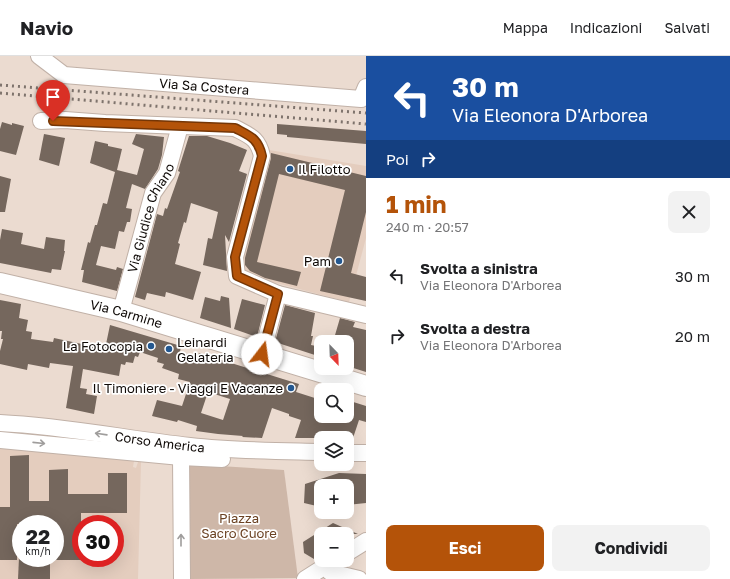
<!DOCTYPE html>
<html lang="it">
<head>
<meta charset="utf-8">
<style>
  body { margin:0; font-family:"Golos Text",sans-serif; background:#f2f2f2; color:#202124; height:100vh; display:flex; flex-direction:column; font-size:15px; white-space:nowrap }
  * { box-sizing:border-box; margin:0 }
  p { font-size:13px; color:#757577 }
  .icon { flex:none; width:22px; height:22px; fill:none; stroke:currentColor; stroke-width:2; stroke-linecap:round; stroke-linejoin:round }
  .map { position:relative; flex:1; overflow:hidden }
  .details { display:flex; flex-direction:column; background:#fff; width:364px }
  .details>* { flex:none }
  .hud { background:#1a4fa0; color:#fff; overflow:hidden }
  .needle { width:26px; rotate:157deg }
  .fabs { position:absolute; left:314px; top:279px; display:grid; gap:8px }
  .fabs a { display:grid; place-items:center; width:40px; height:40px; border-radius:8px; background:#fff; box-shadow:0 4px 16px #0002; font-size:20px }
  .speed { position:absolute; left:12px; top:459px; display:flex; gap:8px; font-size:20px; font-weight:700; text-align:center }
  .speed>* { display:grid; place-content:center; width:52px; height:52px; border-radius:50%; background:#fff; box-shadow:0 4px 16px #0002; line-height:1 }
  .speed small { font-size:10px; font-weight:400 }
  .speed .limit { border:6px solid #d22; background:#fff; color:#111 }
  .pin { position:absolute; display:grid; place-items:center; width:34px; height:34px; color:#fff; margin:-41px -17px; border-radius:50% 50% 50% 0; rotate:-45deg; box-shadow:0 0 4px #0007 }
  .pin .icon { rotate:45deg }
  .me { position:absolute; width:44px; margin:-22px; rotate:15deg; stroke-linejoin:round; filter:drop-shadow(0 0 3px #0008) }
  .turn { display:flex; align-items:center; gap:14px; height:84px; padding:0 20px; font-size:18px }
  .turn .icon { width:52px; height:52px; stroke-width:2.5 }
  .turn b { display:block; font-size:28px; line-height:34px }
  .then { display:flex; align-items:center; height:38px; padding:0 20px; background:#0003; gap:8px; font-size:15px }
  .round { display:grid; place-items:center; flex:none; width:42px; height:42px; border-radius:8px; background:#f2f2f2 }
  .overview { display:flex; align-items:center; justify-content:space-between; height:68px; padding:0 20px }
  h1 { font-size:24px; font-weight:700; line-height:30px; color:#b45309 }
  .button { display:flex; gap:8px; margin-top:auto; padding:8px 20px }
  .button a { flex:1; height:46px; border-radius:8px; background:#b45309; color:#fff; font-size:16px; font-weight:700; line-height:46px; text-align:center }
  .button a+a { background:#f2f2f2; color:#202124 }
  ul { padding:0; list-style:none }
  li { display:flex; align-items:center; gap:12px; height:60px; padding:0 20px }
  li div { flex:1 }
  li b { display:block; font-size:15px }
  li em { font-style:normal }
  header { display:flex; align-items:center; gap:24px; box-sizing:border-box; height:56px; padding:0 20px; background:#fff; border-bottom:1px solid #e0e0e0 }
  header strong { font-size:19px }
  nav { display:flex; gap:22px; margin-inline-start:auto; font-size:14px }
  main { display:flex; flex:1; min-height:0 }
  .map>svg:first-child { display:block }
</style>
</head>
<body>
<header>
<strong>Navio</strong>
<nav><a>Mappa</a><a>Indicazioni</a><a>Salvati</a></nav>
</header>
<main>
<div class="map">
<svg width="366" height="523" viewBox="0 0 366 523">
  <rect width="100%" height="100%" fill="#ebdbd0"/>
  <g fill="#e4cdbe" fill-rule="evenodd">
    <polygon points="269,94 366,110 366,182 349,246 249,220 242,209"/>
    <path d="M0,392L91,399L134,405L133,411L136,412L138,406H141L138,523H0ZM21,468H55V502H21ZM81,468H115V502H81Z"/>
  </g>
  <polygon fill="#ceb7a8" points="187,408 284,414 298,522 189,523"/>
  <g fill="#75675d" fill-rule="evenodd">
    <polygon points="2,66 12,69 12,67 24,70 16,99 0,95 0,73"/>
    <polygon points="277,68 366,75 366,88 287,81 287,79 277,78"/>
    <polygon points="44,78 65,82 59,110 39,104"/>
    <polygon points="136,78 164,81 162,99 158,113 145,133 132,128 126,152 132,153 130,166 127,166 124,176 119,175 115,193 101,190 96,209 116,214 117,211 123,213 117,235 82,226 84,214 81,214 88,186 90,187 95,169 97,169 103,147 107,148 115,116 90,107 95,85 108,88 108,90 122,93 117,114 137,119 144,93 132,88"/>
    <polygon points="189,80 207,80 230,87 247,94 239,115 247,118 229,186 225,179 227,215 203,209 208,182 212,183 218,156 191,147 186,167 184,166 178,187 180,188 175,208 201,216 193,244 166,236 165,241 147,237 145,244 135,241 157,158 163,160 165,152 167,153 180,116 178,115"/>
    <polygon points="271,97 366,120 366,156 351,217 366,221 366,245 320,235 345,134 279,118 257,206 301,216 297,230 265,222 250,215 245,209 245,202 271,102"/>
    <polygon points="0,120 11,123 5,156 0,156"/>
    <polygon points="2,173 23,177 21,188 44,193 46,181 65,184 64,195 65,195 61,214 52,213 51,217 0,207 0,184"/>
    <polygon points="221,240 229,242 231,272 200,262 205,241 220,245"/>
    <polygon points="242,243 265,249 257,281 234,273"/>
    <path d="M0,244L21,248L19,262L28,264L26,275L32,276L31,283L53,286L54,282L105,293L110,269L181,290L180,296L197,302L199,297L299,328L296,336L321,344V360H347V344L366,350V366L359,364L353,382H295L301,364L289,360V358L272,352L262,382L242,381L243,380L218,378L196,375L197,370L178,364L177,366L152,360L157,344L182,350L190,326L178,323L179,318L162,312L164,308L157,306L158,302L140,296L138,301L135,300L133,307L126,306L125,309L121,308L119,320L83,313L80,332L87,333L86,338L97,340L94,358L66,352L73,310L50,307L49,312L28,308L27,314L0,308V295L3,283H1L2,275H0ZM208,336L230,343L223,364L201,357Z"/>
    <polygon points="285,249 315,257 311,280 313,280 311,289 321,291 321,301 275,286"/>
    <polygon points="340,262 355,266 353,271 366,274 366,316 347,310 347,286 333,286"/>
    <polygon points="29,399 29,445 49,445 49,414 68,413 68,438 108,438 108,417 127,417 127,457 81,457 81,504 55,504 55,468 17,468 17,504 0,504 0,451 10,451 10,400"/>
    <polygon points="339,417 366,418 366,447 347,449 347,430 321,430 321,451 304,447 305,428"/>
    <polygon points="333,467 358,478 321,478 321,498 314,503 304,497 303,486"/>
    <polygon points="19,502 50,502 50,523 18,523"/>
  </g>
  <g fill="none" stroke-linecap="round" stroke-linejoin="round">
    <defs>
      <g id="minor">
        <path id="s1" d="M39,0L64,19L361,43L366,31"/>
        <path d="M41,65L65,64L105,67L235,72C250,80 258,82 262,100L235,201L237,220L278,238L366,259"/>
        <path id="s2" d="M121,255L153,137L167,117L180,70"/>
        <polyline points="262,298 278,238"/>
        <path id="s3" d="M0,367C64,370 127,383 190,390C234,395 277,395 321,396"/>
        <polyline points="0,384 181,401 222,403"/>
        <polyline points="347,397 366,397"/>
        <polyline points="181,401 182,523"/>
        <polyline points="347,497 366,485"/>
        <polyline points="326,509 330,516 359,523"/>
        <polyline points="305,523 335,504"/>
      </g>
      <g id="major">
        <path id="s4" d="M0,227L121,255L366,330"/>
      </g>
    </defs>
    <use href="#minor" stroke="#c1b1a7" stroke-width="18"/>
    <use href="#major" stroke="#c1b1a7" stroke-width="22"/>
    <use href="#minor" stroke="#fff" stroke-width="16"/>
    <use href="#major" stroke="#fff" stroke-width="20"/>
    <g stroke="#7e736c" stroke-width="3" stroke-dasharray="2 4" stroke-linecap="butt">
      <polyline points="0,29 366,57"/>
      <polyline points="0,37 366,68"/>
    </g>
  </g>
  <defs><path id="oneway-shaft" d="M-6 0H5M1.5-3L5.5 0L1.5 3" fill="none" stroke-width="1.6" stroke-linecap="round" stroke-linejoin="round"/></defs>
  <g stroke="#9f9d9c">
    <use href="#oneway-shaft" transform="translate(101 378) rotate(-172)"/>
    <use href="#oneway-shaft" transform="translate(39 387) rotate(6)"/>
    <use href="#oneway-shaft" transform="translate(181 484) rotate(-90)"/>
  </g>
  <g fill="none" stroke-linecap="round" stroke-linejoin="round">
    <defs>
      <path id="route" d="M53,65L235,72C250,80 258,82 262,100L235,201L237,220L278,238L262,298"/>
    </defs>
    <use href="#route" stroke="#753606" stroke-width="10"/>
    <use href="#route" stroke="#b45309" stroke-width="7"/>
  </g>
  <g fill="#245890" stroke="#fff" stroke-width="1.5">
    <circle cx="290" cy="113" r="4"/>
    <circle cx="339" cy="205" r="4"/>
    <circle cx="151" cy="290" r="4"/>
    <circle cx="169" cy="293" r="4"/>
    <circle cx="291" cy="332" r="4"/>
  </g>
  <g text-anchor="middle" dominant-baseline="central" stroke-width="3.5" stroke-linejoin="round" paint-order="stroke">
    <g font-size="13" fill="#0f0a07" stroke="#fff">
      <text stroke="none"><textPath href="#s1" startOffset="172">Via Sa Costera</textPath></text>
      <text stroke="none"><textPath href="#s2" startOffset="98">Via Giudice Chiano</textPath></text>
      <text stroke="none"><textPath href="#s4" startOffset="130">Via Carmine</textPath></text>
      <text stroke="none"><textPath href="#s3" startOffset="161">Corso America</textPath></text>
    </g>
    <g font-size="13" fill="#0f0a07" stroke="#fff" text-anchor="end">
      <text x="298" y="113" text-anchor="start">Il Filotto</text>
      <text x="331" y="205">Pam</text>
      <text x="177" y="286" text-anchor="start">Leinardi<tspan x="177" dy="15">Gelateria</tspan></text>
      <text x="143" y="290">La Fotocopia</text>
      <text x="283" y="332">Il Timoniere - Viaggi E Vacanze</text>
    </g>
    <g font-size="13" fill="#6b4223" stroke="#fff">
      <text x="239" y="462">Piazza<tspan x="239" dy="15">Sacro Cuore</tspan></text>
    </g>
  </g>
</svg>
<div class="fabs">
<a><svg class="needle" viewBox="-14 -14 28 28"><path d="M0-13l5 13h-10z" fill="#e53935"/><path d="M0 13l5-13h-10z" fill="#757577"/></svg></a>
<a><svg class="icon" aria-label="search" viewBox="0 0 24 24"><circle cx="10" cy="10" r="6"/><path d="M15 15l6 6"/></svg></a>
<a><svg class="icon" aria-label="layers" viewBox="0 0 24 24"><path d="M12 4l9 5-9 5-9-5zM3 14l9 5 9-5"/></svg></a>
<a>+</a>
<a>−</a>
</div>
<div class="speed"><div>22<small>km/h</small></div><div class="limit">30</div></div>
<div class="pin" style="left:53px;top:65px;background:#d93025"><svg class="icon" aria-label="arrive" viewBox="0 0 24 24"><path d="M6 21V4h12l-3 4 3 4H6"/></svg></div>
<svg class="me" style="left:262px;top:298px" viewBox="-20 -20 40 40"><circle r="19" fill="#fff"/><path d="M0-13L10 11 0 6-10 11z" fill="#b45309"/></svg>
</div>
<section class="details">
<div class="hud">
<div class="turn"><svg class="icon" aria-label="left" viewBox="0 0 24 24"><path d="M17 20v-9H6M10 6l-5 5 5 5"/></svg><div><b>30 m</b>Via Eleonora D'Arborea</div></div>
<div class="then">Poi<svg class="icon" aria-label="right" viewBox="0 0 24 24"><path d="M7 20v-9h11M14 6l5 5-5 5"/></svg></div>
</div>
<div class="overview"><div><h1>1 min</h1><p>240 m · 20:57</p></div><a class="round"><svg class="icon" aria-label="close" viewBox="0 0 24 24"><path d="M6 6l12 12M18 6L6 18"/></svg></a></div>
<ul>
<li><svg class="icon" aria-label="left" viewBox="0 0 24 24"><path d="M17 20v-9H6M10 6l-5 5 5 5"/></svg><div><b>Svolta a sinistra</b><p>Via Eleonora D'Arborea</p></div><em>30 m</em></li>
<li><svg class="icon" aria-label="right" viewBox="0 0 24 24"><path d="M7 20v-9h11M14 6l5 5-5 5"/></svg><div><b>Svolta a destra</b><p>Via Eleonora D'Arborea</p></div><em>20 m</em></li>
</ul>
<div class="button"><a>Esci</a><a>Condividi</a></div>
</section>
</main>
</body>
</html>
